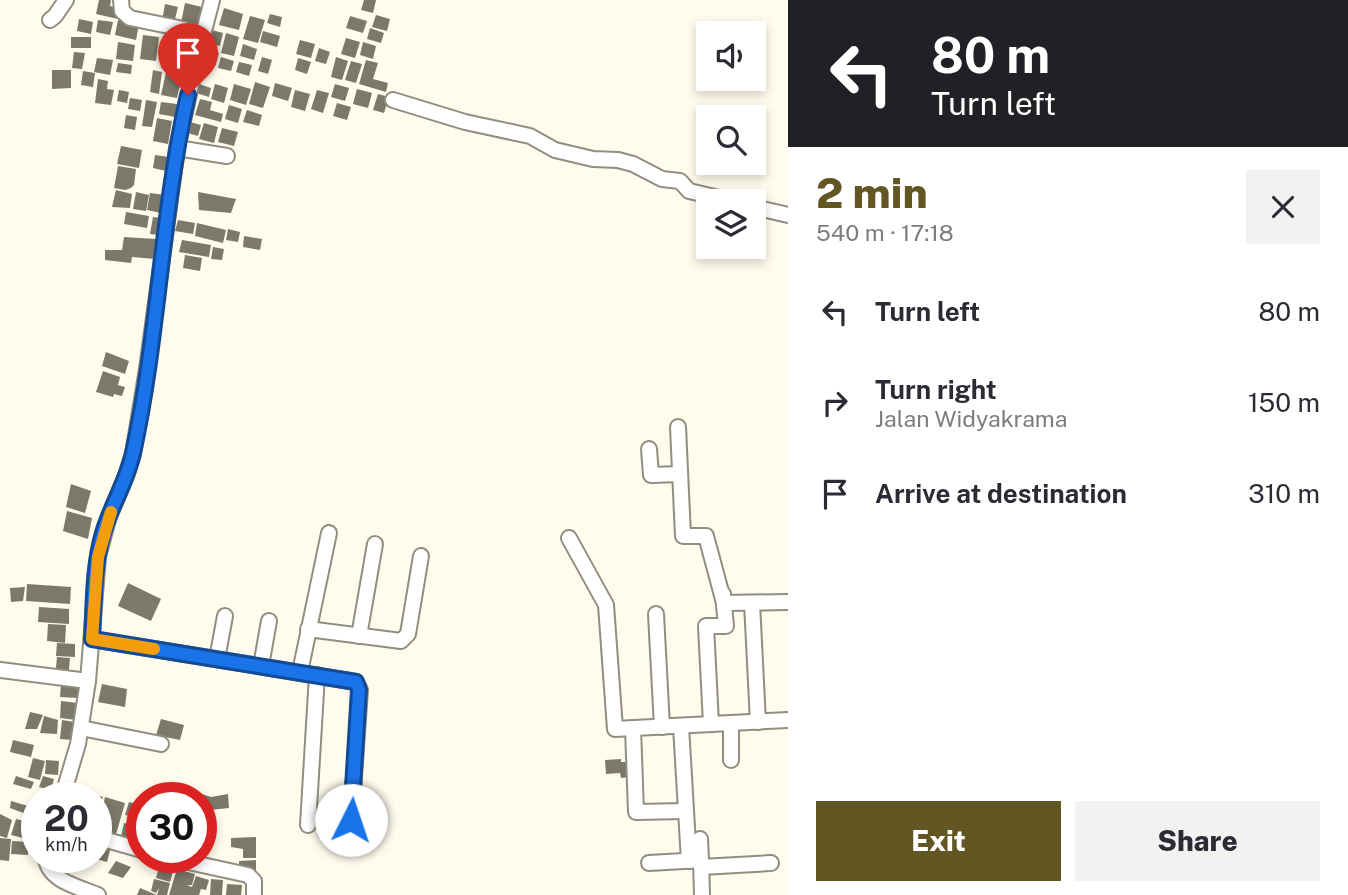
<!DOCTYPE html>
<html lang="en">
<head>
<meta charset="utf-8">
<style>
  body { margin:0; font-family:"Public Sans",sans-serif; background:#f2f2f3; color:#2b2b33; height:100vh; display:flex; flex-direction:column; font-size:26px; white-space:nowrap }
  * { box-sizing:border-box; margin:0 }
  p { font-size:23px; color:#7c7c81 }
  .icon { flex:none; width:38px; height:38px; fill:none; stroke:currentColor; stroke-width:2; stroke-linecap:round; stroke-linejoin:round }
  .map { position:relative; flex:1; overflow:hidden }
  .side { display:flex; flex-direction:column; background:#fff; width:560px }
  .side>* { flex:none }
  .banner { background:#202124; color:#fff; overflow:hidden }
  .fabs { position:absolute; left:696px; top:21px; display:grid; gap:14px }
  .fabs a { display:grid; place-items:center; width:70px; height:70px; border-radius:0px; background:#fff; box-shadow:0 4px 10px #0003; font-size:35px }
  .speed { position:absolute; left:21px; top:782px; display:flex; gap:14px; font-size:35px; font-weight:700; text-align:center }
  .speed>* { display:grid; place-content:center; width:91px; height:91px; border-radius:50%; background:#fff; box-shadow:0 4px 10px #0003; line-height:1 }
  .speed small { font-size:18px; font-weight:400 }
  .speed .limit { border:10px solid #d22; background:#fff; color:#111 }
  .pin { position:absolute; display:grid; place-items:center; width:60px; height:60px; color:#fff; margin:-72px -30px; border-radius:50% 50% 50% 0; rotate:-45deg; box-shadow:0 0 7px #0007 }
  .pin .icon { rotate:45deg }
  .me { position:absolute; width:77px; margin:-38px; rotate:4deg; stroke-linejoin:round; filter:drop-shadow(0 0 5px #0008) }
  .turn { display:flex; align-items:center; gap:24px; height:147px; padding:0 28px; font-size:32px }
  .turn .icon { width:91px; height:91px; stroke-width:2.5 }
  .turn b { display:block; font-size:49px; line-height:60px }
  .round { display:grid; place-items:center; flex:none; width:74px; height:74px; border-radius:0px; background:#f2f2f3 }
  .overview { display:flex; align-items:center; justify-content:space-between; height:119px; padding:0 28px }
  h1 { font-size:42px; font-weight:800; line-height:52px; color:#625622 }
  .action { display:flex; gap:14px; margin-top:auto; padding:14px 28px }
  .action a { flex:1; height:80px; border-radius:0px; background:#625622; color:#fff; font-size:28px; font-weight:800; line-height:80px; text-align:center }
  .action a+a { background:#f2f2f3; color:#2b2b33 }
  ul { padding:0; list-style:none }
  li { display:flex; align-items:center; gap:21px; height:91px; padding:0 28px }
  li div { flex:1 }
  li b { display:block; font-size:26px }
  li em { font-style:normal }
  main { display:flex; flex:1; min-height:0 }
  .map>svg:first-child { display:block }
</style>
</head>
<body>
<main>
<div class="map">
<svg width="788" height="895" viewBox="0 0 788 895">
  <rect width="100%" height="100%" fill="#fffcee"/>
  <g fill="#7c7969">
    <polygon points="99,0 111,0 110,6 121,8 118,19 96,14"/>
    <polygon points="364,0 376,0 373,13 361,10"/>
    <polygon points="185,3 202,7 198,27 181,23"/>
    <polygon points="165,4 178,7 174,23 162,21"/>
    <polygon points="224,8 243,14 239,30 219,25"/>
    <polygon points="270,14 282,17 280,27 267,23"/>
    <polygon points="376,15 390,19 387,31 372,27"/>
    <polygon points="250,16 265,20 258,43 243,39"/>
    <polygon points="350,16 367,21 363,33 346,28"/>
    <polygon points="79,19 93,22 91,34 77,31"/>
    <polygon points="98,20 113,22 110,35 96,32"/>
    <polygon points="118,20 139,24 136,40 115,35"/>
    <polygon points="370,28 384,33 381,43 367,39"/>
    <polygon points="208,29 223,33 220,46 205,42"/>
    <polygon points="263,31 280,36 277,47 260,42"/>
    <polygon points="226,33 239,37 234,56 221,53"/>
    <polygon points="143,35 159,37 156,61 140,59"/>
    <rect x="71" y="37" width="20" height="11"/>
    <polygon points="346,38 360,42 355,58 341,54"/>
    <polygon points="300,40 315,44 311,58 296,54"/>
    <polygon points="118,42 135,45 133,61 116,59"/>
    <polygon points="363,42 376,46 373,59 360,55"/>
    <polygon points="243,44 257,49 254,60 240,56"/>
    <polygon points="165,46 185,49 182,72 161,68"/>
    <polygon points="319,48 330,52 326,64 315,61"/>
    <polygon points="204,49 219,53 215,66 201,62"/>
    <polygon points="74,52 85,53 82,69 72,68"/>
    <polygon points="221,57 234,61 231,71 218,68"/>
    <polygon points="262,57 272,60 268,74 258,71"/>
    <polygon points="336,57 348,61 342,80 331,77"/>
    <polygon points="97,58 113,60 110,75 94,72"/>
    <polygon points="298,58 311,62 307,74 295,70"/>
    <polygon points="366,60 378,63 373,79 388,83 386,92 359,84"/>
    <polygon points="351,61 362,64 356,83 345,80"/>
    <polygon points="239,62 252,65 249,76 236,72"/>
    <polygon points="118,63 132,65 131,74 116,72"/>
    <polygon points="52,70 71,70 71,88 52,89"/>
    <polygon points="153,70 162,72 159,94 150,92"/>
    <polygon points="83,71 95,73 93,87 81,85"/>
    <polygon points="166,72 182,75 177,98 161,95"/>
    <polygon points="98,79 108,81 107,89 114,90 111,105 95,103"/>
    <polygon points="255,82 270,87 263,108 249,104"/>
    <polygon points="275,83 292,88 288,101 272,96"/>
    <polygon points="199,84 211,88 209,97 196,93"/>
    <polygon points="215,84 228,88 224,103 211,99"/>
    <polygon points="234,84 251,89 246,105 230,100"/>
    <polygon points="335,84 349,88 345,101 331,97"/>
    <polygon points="357,89 372,93 368,108 353,104"/>
    <polygon points="119,90 129,92 127,103 117,101"/>
    <polygon points="295,90 310,94 305,111 291,107"/>
    <polygon points="317,90 329,93 323,113 311,109"/>
    <polygon points="378,94 389,97 384,113 373,110"/>
    <polygon points="130,98 142,100 140,111 128,109"/>
    <polygon points="200,99 212,102 210,110 223,114 221,122 195,115"/>
    <polygon points="146,100 157,102 152,127 142,126"/>
    <polygon points="161,102 177,104 175,117 159,114"/>
    <polygon points="337,103 351,107 347,120 333,116"/>
    <polygon points="229,105 242,109 238,123 225,119"/>
    <polygon points="247,110 262,115 259,126 243,122"/>
    <polygon points="126,115 137,117 135,130 124,128"/>
    <polygon points="157,118 172,121 168,144 153,141"/>
    <polygon points="190,122 201,125 198,136 187,133"/>
    <polygon points="204,123 218,127 214,143 199,139"/>
    <polygon points="222,128 238,132 234,146 218,142"/>
    <polygon points="121,146 142,150 139,168 117,164"/>
    <polygon points="155,155 169,157 166,171 153,168"/>
    <polygon points="118,166 136,169 134,185 131,188 125,190 114,188"/>
    <polygon points="116,190 132,194 130,208 112,207"/>
    <polygon points="136,192 149,195 146,211 133,209"/>
    <polygon points="198,192 236,199 231,213 199,210"/>
    <polygon points="150,193 165,195 161,213 147,210"/>
    <polygon points="126,212 149,216 147,228 124,224"/>
    <polygon points="153,217 161,218 158,235 150,234"/>
    <polygon points="178,220 195,223 193,234 175,231"/>
    <polygon points="197,223 226,230 223,243 195,236"/>
    <polygon points="228,229 240,232 238,242 226,240"/>
    <polygon points="244,236 262,239 260,250 243,247"/>
    <polygon points="124,237 156,239 155,259 132,257 131,263 105,260 105,250 122,250"/>
    <polygon points="182,240 211,245 209,257 179,252"/>
    <polygon points="213,247 224,249 222,260 211,259"/>
    <polygon points="185,255 202,258 200,271 183,268"/>
    <polygon points="106,352 129,361 125,374 102,366"/>
    <polygon points="103,371 120,377 118,385 125,387 122,396 114,394 113,397 96,392"/>
    <polygon points="71,484 91,491 85,513 66,507"/>
    <polygon points="67,511 92,518 88,539 63,531"/>
    <polygon points="128,583 161,599 151,621 118,606"/>
    <polygon points="27,584 71,587 70,604 26,601"/>
    <polygon points="25,587 23,601 11,602 10,588"/>
    <polygon points="39,607 69,609 69,624 38,622"/>
    <polygon points="48,624 66,625 65,643 47,641"/>
    <polygon points="57,643 75,644 75,657 56,656"/>
    <polygon points="57,657 70,658 68,678 55,677"/>
    <polygon points="61,683 79,685 79,698 60,697"/>
    <polygon points="102,684 127,689 125,707 98,702"/>
    <polygon points="61,701 78,703 76,720 60,718"/>
    <polygon points="30,712 43,715 37,729 25,729"/>
    <polygon points="44,716 58,720 57,734 40,733"/>
    <polygon points="161,719 184,725 180,740 156,735"/>
    <polygon points="62,720 75,722 73,740 60,739"/>
    <polygon points="13,740 34,745 31,757 10,752"/>
    <polygon points="33,758 45,761 40,780 28,777"/>
    <polygon points="621,759 621,762 629,762 630,777 621,778 620,773 606,774 605,760"/>
    <polygon points="46,760 59,761 58,775 45,774"/>
    <polygon points="16,776 34,782 31,789 13,784"/>
    <polygon points="43,776 54,779 51,790 39,787"/>
    <polygon points="74,789 103,797 99,810 96,809 96,798 71,798"/>
    <polygon points="196,792 211,797 228,794 229,808 210,810 202,836 201,798 193,798"/>
    <polygon points="105,797 125,803 115,838 103,835 109,813 102,811"/>
    <polygon points="11,801 28,806 26,814 10,808"/>
    <polygon points="129,802 142,805 142,819 125,815"/>
    <polygon points="0,814 12,820 7,838 0,836"/>
    <polygon points="16,819 36,824 31,840 11,835"/>
    <polygon points="124,823 138,826 134,844 120,841"/>
    <polygon points="256,837 256,858 243,858 243,849 231,847 231,838"/>
    <polygon points="0,838 11,839 9,861 0,860"/>
    <polygon points="12,841 29,842 28,855 11,854"/>
    <polygon points="96,842 111,846 107,862 96,859"/>
    <polygon points="161,860 175,864 170,882 156,878"/>
    <polygon points="256,860 256,871 239,871 239,861"/>
    <polygon points="116,861 131,867 123,878 108,873"/>
    <polygon points="177,869 195,874 192,885 187,885 192,887 196,876 209,880 206,890 201,889 199,895 169,895"/>
    <polygon points="154,879 170,883 167,895 137,895 140,888 157,895 159,888 156,893 151,891"/>
    <polygon points="211,879 223,880 222,895 210,895"/>
    <polygon points="227,884 242,885 241,895 226,895"/>
  </g>
  <g fill="none" stroke-linecap="round" stroke-linejoin="round">
    <defs>
      <g id="minor">
        <polyline points="121,0 122,11 130,18 203,33"/>
        <polyline points="50,20 55,16 66,0"/>
        <polyline points="393,100 465,122 530,136 555,150 593,159 618,160 633,164 662,179 680,181 689,191 732,201"/>
        <polyline points="177,148 227,156"/>
        <polyline points="754,207 788,215"/>
        <polyline points="678,427 683,536 706,536 724,603 788,602"/>
        <polyline points="649,449 651,475 680,474"/>
        <polyline points="569,538 606,605 615,729 788,720"/>
        <polyline points="752,603 758,722"/>
        <polyline points="656,614 662,727"/>
        <polyline points="308,629 401,641 408,634 421,556"/>
        <polyline points="359,636 375,544"/>
        <polyline points="92,639 356,682 360,690 351,820"/>
        <polyline points="217,659 225,616"/>
        <polyline points="261,666 269,621"/>
        <polyline points="0,670 88,681"/>
        <polyline points="300,672 329,533"/>
        <polyline points="731,723 731,760"/>
        <polyline points="711,724 706,626 726,626 723,594"/>
        <polyline points="681,726 689,861"/>
        <polyline points="81,728 161,744"/>
        <polyline points="633,728 636,812 685,811"/>
        <polyline points="62,798 78,744 88,681 98,557 109,516 126,476 133,454 147,369 177,148 197,58 212,0"/>
        <polyline points="308,825 317,675"/>
        <polyline points="96,837 142,850"/>
        <polyline points="700,839 701,860"/>
        <path d="M46,858C48,881 79,887 98,895"/>
        <polyline points="170,858 248,875 254,881 254,895"/>
        <polyline points="649,863 701,860 702,895"/>
        <polyline points="701,867 771,863"/>
      </g>
    </defs>
    <use href="#minor" stroke="#928e7f" stroke-width="18"/>
    <use href="#minor" stroke="#fff" stroke-width="14"/>
  </g>
  <g fill="none" stroke-linecap="round" stroke-linejoin="round">
    <defs>
      <path id="route" d="M188,95C161,213 159,335 133,453C127,481 111,506 103,533C93,567 94,604 92,639L356,682L359,690L351,820"/>
    </defs>
    <use href="#route" stroke="#114b97" stroke-width="18"/>
    <use href="#route" stroke="#1a73e8" stroke-width="12"/>
    <polyline stroke="#f59e0b" stroke-width="12" points="111,512 98,557 92,639 154,649"/>
  </g>
</svg>
<div class="fabs">
<a><svg class="icon" aria-label="sound" viewBox="0 0 24 24"><path d="M4 9h4l5-4v14l-5-4H4zM17 9q2 3 0 6"/></svg></a>
<a><svg class="icon" aria-label="search" viewBox="0 0 24 24"><circle cx="10" cy="10" r="6"/><path d="M15 15l6 6"/></svg></a>
<a><svg class="icon" aria-label="layers" viewBox="0 0 24 24"><path d="M12 4l9 5-9 5-9-5zM3 14l9 5 9-5"/></svg></a>
</div>
<div class="speed"><div>20<small>km/h</small></div><div class="limit">30</div></div>
<div class="pin" style="left:188px;top:95px;background:#d93025"><svg class="icon" aria-label="arrive" viewBox="0 0 24 24"><path d="M6 21V4h12l-3 4 3 4H6"/></svg></div>
<svg class="me" style="left:351px;top:820px" viewBox="-20 -20 40 40"><circle r="19" fill="#fff"/><path d="M0-13L10 11 0 6-10 11z" fill="#1a73e8"/></svg>
</div>
<section class="side">
<div class="banner">
<div class="turn"><svg class="icon" aria-label="left" viewBox="0 0 24 24"><path d="M17 20v-9H6M10 6l-5 5 5 5"/></svg><div><b>80 m</b>Turn left</div></div>
</div>
<div class="overview"><div><h1>2 min</h1><p>540 m · 17:18</p></div><a class="round"><svg class="icon" aria-label="close" viewBox="0 0 24 24"><path d="M6 6l12 12M18 6L6 18"/></svg></a></div>
<ul>
<li><svg class="icon" aria-label="left" viewBox="0 0 24 24"><path d="M17 20v-9H6M10 6l-5 5 5 5"/></svg><div><b>Turn left</b></div><em>80 m</em></li>
<li><svg class="icon" aria-label="right" viewBox="0 0 24 24"><path d="M7 20v-9h11M14 6l5 5-5 5"/></svg><div><b>Turn right</b><p>Jalan Widyakrama</p></div><em>150 m</em></li>
<li><svg class="icon" aria-label="arrive" viewBox="0 0 24 24"><path d="M6 21V4h12l-3 4 3 4H6"/></svg><div><b>Arrive at destination</b></div><em>310 m</em></li>
</ul>
<div class="action"><a>Exit</a><a>Share</a></div>
</section>
</main>
</body>
</html>
